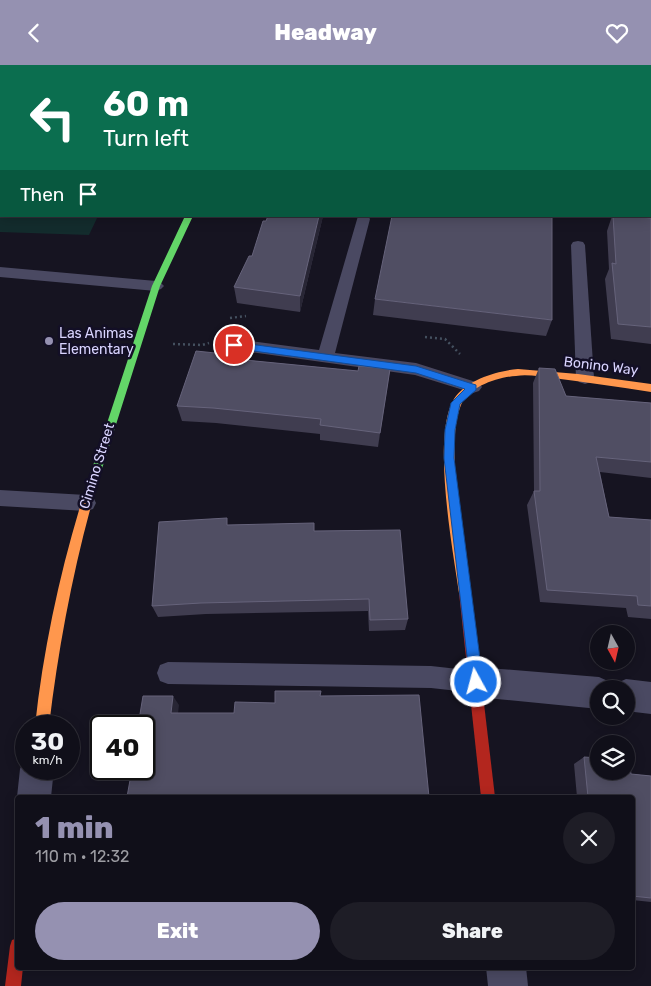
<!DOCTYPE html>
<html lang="en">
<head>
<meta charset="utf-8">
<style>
  body { margin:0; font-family:Rubik,sans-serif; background:#1e1d26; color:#f1f3f6; height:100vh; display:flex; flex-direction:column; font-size:19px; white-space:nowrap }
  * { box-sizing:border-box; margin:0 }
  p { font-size:16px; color:#9c9ca2 }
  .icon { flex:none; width:28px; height:28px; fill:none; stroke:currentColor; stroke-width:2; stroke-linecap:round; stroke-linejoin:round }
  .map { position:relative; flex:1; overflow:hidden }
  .side { position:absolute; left:15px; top:730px; width:620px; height:175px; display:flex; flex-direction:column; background:#100f19; border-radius:5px; box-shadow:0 2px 12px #0003,0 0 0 1px #302f38 }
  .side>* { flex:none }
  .guide { position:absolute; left:0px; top:0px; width:651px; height:152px; box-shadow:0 2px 12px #0003,0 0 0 1px #302f38; background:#0b6e4f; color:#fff; overflow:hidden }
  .needle { width:32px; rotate:172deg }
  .fabs { position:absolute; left:590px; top:560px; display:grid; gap:10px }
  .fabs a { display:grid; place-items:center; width:45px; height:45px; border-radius:50%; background:#100f19; box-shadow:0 2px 12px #0003,0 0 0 1px #302f38; font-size:25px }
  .speed { position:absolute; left:15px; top:650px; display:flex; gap:10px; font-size:25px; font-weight:700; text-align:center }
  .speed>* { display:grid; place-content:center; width:65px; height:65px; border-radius:50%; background:#100f19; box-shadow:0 2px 12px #0003,0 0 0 1px #302f38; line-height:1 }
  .speed small { font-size:12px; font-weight:400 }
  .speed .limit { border:2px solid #111; border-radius:8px; background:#fff; color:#111 }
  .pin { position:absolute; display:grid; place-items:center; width:42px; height:42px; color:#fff; margin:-21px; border:2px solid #fff; border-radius:50%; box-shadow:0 1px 5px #0007 }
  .me { position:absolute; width:55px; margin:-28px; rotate:353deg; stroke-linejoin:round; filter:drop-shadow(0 0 4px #0008) }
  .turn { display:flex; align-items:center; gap:18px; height:105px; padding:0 20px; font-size:22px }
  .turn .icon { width:65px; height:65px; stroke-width:2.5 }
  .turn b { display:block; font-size:35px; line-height:42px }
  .then { display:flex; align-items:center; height:48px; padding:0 20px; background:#0003; gap:10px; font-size:19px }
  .round { display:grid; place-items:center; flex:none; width:52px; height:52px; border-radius:26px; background:#1e1d26 }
  .overview { display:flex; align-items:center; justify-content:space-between; height:85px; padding:0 20px }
  h1 { font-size:30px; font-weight:800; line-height:38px; color:#9591b1 }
  .button { display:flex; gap:10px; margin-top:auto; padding:10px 20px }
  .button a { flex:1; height:58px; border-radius:30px; background:#9591b1; color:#fff; font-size:20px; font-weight:800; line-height:58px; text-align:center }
  .button a+a { background:#1e1d26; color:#f1f3f6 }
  header { display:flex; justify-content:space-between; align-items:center; height:65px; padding:0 20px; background:#9591b1; color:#fff; font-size:22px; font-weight:800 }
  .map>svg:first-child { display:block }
</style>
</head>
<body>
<header><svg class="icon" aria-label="back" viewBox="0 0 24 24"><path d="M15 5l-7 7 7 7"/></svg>Headway<svg class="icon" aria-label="heart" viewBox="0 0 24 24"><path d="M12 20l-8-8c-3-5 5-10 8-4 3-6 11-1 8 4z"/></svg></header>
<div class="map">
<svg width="651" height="921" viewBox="0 0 651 921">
  <rect width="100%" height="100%" fill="#161421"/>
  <polygon fill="#132c2d" points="0,119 1,151 98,151 89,170 0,167"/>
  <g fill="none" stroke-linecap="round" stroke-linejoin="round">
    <g stroke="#44505f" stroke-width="2.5" stroke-dasharray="2 3" stroke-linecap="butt">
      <polyline points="230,253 246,251"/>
      <polyline points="425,272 445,274 460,289"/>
      <polyline points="173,279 202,280 209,278"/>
    </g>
    <g fill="#4a4962" fill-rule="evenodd">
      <rect x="485" y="0" width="10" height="1"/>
      <polygon points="358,151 368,151 370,154 335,288 416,298 479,318 482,322 479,326 473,328 415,310 228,284 226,280 228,276 234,274 319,285"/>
      <polygon points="578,176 583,177 585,180 594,313 591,317 585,319 579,317 576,313 571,180 573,177"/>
      <polygon points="0,202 156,216 161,218 164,221 161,224 156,226 0,212"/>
      <polygon points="0,425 86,430 93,432 96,438 93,444 86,446 0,441"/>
      <polygon points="168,597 431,601 476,606 484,609 488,617 484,625 476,628 431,623 168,619 160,616 157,608 160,600"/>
    </g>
    <g fill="#4a4962" fill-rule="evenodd">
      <rect x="56" y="0" width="14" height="1"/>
      <polygon points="476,602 599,612 610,617 613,623 615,619 626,614 651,617 651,649 626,646 626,624 599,624 599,644 476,632 465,628 460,617 465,606"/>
      <polygon points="26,691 26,704 54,704 51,732 18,732 18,734 17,732 20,704"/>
      <polygon points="486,902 526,902 528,921 488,921"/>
    </g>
    <g fill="#63d668" fill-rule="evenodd">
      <rect x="650" y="129" width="1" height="4"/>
      <polygon points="185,151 193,151 160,221 99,413 98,416 90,416 89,413 152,221"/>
    </g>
    <g fill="#ff974d" fill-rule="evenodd">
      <polygon points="650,150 651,154 638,151 650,151"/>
      <path d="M518,304L578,309L651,319V327C619,322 586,317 553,313C541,312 528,309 516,311C498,312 468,322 461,340C444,380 465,483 471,528L469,532L465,533L461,532L459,528C453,485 430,365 456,331C470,314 497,306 518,304Z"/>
      <path d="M94,409L99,413C75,494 59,577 49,661H35C44,577 63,493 89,413Z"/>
    </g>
    <g fill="#b3261e" fill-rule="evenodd">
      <rect x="0" y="84" width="1" height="5"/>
      <polygon points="465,523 469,524 471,528 495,732 481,732 459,528 461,524"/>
      <polygon points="18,873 18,902 23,902 21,921 5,921 10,881 12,875"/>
    </g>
  </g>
  <g fill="#403d50">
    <polygon points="598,0 651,0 651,92 650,91 650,1 598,1"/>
    <polygon points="268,151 323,151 300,247 237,238 234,222 252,191"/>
    <polygon points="612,151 631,151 651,153 651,279 611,274 605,214 609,204 607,166"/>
    <polygon points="375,234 552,255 546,271 373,250"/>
    <polygon points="225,289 226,293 358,306 390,304 378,382 320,375 320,369 216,358 182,356 177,341"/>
    <polygon points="539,303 566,331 651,338 651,413 600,407 609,452 651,455 651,554 628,552 626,543 540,537 527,440 534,426 533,318"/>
    <polygon points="228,460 314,466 408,554 405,565 369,566 368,546 206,549 158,552 152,541"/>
    <polygon points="584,692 631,709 651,711 651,837 632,835 632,732 577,732 574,699"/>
  </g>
  <g fill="#282635">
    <polygon points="7,0 27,0 25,1 6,1"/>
    <polygon points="185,0 195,0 194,1 184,1"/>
    <polygon points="1,6 1,27 0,29 0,7"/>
    <polygon points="319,151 323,151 300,247 300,231"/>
    <polygon points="390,304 388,320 378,382 380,368"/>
    <polygon points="173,631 179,640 177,657 171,648"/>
  </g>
  <g fill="#504e63" stroke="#66637b">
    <polygon points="0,0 7,0 6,1 1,1 1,6 0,7"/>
    <polygon points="119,0 185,0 184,1 118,1"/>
    <polygon points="308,0 465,0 464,1 308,1"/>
    <rect x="522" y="0" width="32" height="1"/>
    <polygon points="603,0 651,0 651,75 650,75 650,1 603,1"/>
    <polygon points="268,151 319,151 300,231 234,222 249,191 252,191 263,156 266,156"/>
    <polygon points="392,151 552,151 552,255 375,234"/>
    <polygon points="613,151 631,151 651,153 651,262 618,259 612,198 616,199"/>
    <polygon points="196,286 225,289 224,293 358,306 359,301 390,304 380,368 320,360 321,354 213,343 177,341"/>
    <polygon points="539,303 555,304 566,331 651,338 651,397 596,392 609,452 651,455 651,541 638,540 637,531 547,525 534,426 540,426"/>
    <polygon points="227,453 227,460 314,458 314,466 400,465 408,554 370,555 369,534 201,538 152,541 159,457"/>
    <polygon points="275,626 321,626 320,631 419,630 429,732 127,732 132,704 144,704 144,661 138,661 143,631 173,631 171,648 234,648 235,637 275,638"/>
    <polygon points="584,692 599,693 599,706 626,706 626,696 629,696 631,709 651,711 651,833 632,831 632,732 588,732"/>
  </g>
  <polygon fill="#1a73e8" stroke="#114b97" points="234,277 416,301 476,320 476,325 460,339 455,365 454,393 483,617 481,621 476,623 471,621 470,617 444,393 445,365 451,338 465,324 416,308 231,283 231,278"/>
  <circle fill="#9591b1" stroke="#130f26" stroke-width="2" cx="49" cy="276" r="5"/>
  <g text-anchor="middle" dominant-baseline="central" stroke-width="5" stroke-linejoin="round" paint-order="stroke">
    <g font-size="14" fill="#d9d4ff" stroke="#130f26" text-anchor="start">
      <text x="59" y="268">Las Animas<tspan x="59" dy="16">Elementary</tspan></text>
    </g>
    <g font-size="14" fill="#d9d4ff" stroke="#130f26">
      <text transform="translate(601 301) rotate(7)">Bonino Way</text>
      <text transform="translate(97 401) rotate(-73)">Cimino Street</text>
    </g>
  </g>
</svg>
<div class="fabs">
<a><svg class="needle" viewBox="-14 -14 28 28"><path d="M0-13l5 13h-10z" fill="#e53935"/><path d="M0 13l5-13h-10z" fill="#9c9ca2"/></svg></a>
<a><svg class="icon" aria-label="search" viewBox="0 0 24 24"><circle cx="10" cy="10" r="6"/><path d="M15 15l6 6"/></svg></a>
<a><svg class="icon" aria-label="layers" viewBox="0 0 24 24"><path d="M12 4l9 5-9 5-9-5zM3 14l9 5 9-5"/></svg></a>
</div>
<div class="speed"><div>30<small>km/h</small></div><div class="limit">40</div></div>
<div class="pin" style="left:234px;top:280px;background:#d93025"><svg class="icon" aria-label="arrive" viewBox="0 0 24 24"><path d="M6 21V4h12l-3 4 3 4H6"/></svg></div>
<svg class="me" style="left:476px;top:617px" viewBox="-20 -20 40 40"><circle r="17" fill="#1a73e8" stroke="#fff" stroke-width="3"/><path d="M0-11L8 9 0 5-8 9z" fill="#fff"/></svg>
<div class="guide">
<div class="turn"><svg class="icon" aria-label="left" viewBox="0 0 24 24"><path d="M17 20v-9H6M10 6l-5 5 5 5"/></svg><div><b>60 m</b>Turn left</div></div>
<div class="then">Then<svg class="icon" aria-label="arrive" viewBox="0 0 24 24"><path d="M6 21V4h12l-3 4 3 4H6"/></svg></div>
</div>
<section class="side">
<div class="overview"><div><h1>1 min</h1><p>110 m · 12:32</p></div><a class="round"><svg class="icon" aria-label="close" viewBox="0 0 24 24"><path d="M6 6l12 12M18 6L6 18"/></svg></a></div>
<div class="button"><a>Exit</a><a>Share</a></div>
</section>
</div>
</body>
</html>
